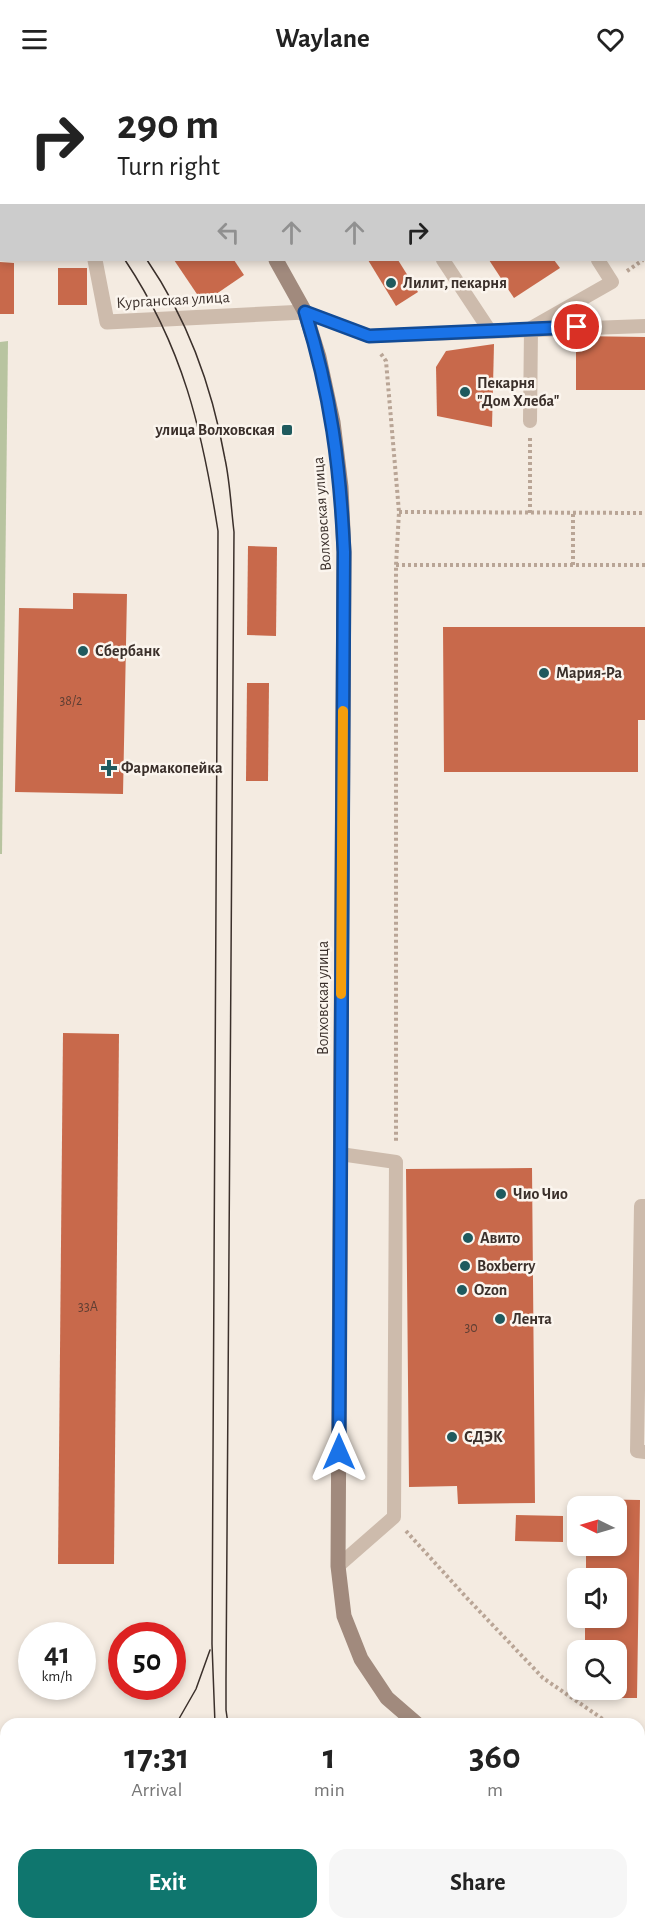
<!DOCTYPE html>
<html lang="en">
<head>
<meta charset="utf-8">
<style>
  body { margin:0; font-family:"Alegreya Sans",sans-serif; background:#f6f6f6; color:#222; height:100vh; display:flex; flex-direction:column; font-size:22px; white-space:nowrap }
  * { box-sizing:border-box; margin:0 }
  p { font-size:20px; color:#767676 }
  .icon { flex:none; width:33px; height:33px; fill:none; stroke:currentColor; stroke-width:2; stroke-linecap:round; stroke-linejoin:round }
  .map { position:relative; flex:1; overflow:hidden }
  .details { position:absolute; left:0px; top:1640px; width:645px; height:212px; display:flex; flex-direction:column; background:#fff; border-radius:18px 18px 0 0; box-shadow:0 3px 9px #0003 }
  .details>* { flex:none }
  .hud { position:absolute; left:0px; top:0px; width:645px; height:183px; box-shadow:0 3px 9px #0003; background:#fff; color:#222; overflow:hidden }
  .needle { width:39px; rotate:275deg }
  .controls { position:absolute; left:567px; top:1418px; display:grid; gap:12px }
  .controls a { display:grid; place-items:center; width:60px; height:60px; border-radius:12px; background:#fff; box-shadow:0 3px 9px #0003; font-size:30px }
  .speed { position:absolute; left:18px; top:1544px; display:flex; gap:12px; font-size:30px; font-weight:700; text-align:center }
  .speed>* { display:grid; place-content:center; width:78px; height:78px; border-radius:50%; background:#fff; box-shadow:0 3px 9px #0003; line-height:1 }
  .speed small { font-size:15px; font-weight:400 }
  .speed .limit { border:9px solid #d22; background:#fff; color:#111 }
  .pin { position:absolute; display:grid; place-items:center; width:51px; height:51px; color:#fff; margin:-26px; border:3px solid #fff; border-radius:50%; box-shadow:0 2px 6px #0007 }
  .me { position:absolute; width:66px; margin:-33px; rotate:0deg; stroke-linejoin:round; filter:drop-shadow(0 0 4px #0008) }
  .turn { display:flex; align-items:center; gap:21px; height:126px; padding:0 18px; font-size:27px }
  .turn .icon { width:78px; height:78px; stroke-width:2.5 }
  .turn b { display:block; font-size:42px; line-height:51px }
  .lanes { display:flex; align-items:center; height:57px; padding:0 18px; background:#0003; justify-content:center; gap:30px; direction:ltr }
  .lanes .off { opacity:.35 }
  .eta { display:flex; justify-content:space-evenly; align-items:center; height:102px; text-align:center }
  .eta b { font-size:36px; font-weight:700; line-height:42px }
  .primary-button { display:flex; gap:12px; margin-top:auto; padding:12px 18px }
  .primary-button a { flex:1; height:69px; border-radius:18px; background:#0f766e; color:#fff; font-size:24px; font-weight:700; line-height:69px; text-align:center }
  .primary-button a+a { background:#f6f6f6; color:#222 }
  header { display:flex; justify-content:space-between; align-items:center; height:78px; padding:0 18px; background:#fff; font-size:27px; font-weight:700 }
  .map>svg:first-child { display:block }
</style>
</head>
<body>
<header><svg class="icon" aria-label="menu" viewBox="0 0 24 24"><path d="M4 6h16M4 12h16M4 18h16"/></svg>Waylane<svg class="icon" aria-label="heart" viewBox="0 0 24 24"><path d="M12 20l-8-8c-3-5 5-10 8-4 3-6 11-1 8 4z"/></svg></header>
<div class="map">
<svg width="645" height="1850" viewBox="0 0 645 1850">
  <rect width="100%" height="100%" fill="#f4ebe1"/>
  <polygon fill="#b8c4a0" points="8,263 2,776 0,776 0,264"/>
  <g fill="#c8694b">
    <polygon points="174,182 234,182 244,197 203,225"/>
    <polygon points="368,182 398,182 418,214 396,228"/>
    <polygon points="489,182 554,182 560,190 514,220"/>
    <polygon points="0,184 14,185 14,236 0,236"/>
    <rect x="58" y="190" width="29" height="37"/>
    <polygon points="576,258 645,259 645,312 576,312"/>
    <polygon points="494,266 492,349 437,338 436,289 446,273"/>
    <polygon points="248,468 277,469 276,558 247,557"/>
    <polygon points="73,515 127,516 123,716 15,714 19,530 73,531"/>
    <polygon points="443,549 645,549 645,642 638,642 638,694 444,694"/>
    <polygon points="247,605 269,605 268,703 246,703"/>
    <polygon points="63,955 119,956 114,1486 58,1486"/>
    <polygon points="532,1090 535,1425 458,1426 457,1408 409,1409 406,1091"/>
    <polygon points="587,1421 640,1422 637,1620 584,1620 584,1611 616,1611 616,1572 585,1572 585,1539 616,1539 616,1500 586,1500 586,1467 616,1467 616,1428 587,1428"/>
    <polygon points="516,1437 563,1438 563,1464 515,1463"/>
  </g>
  <g fill="none" stroke-linecap="round" stroke-linejoin="round">
    <g stroke="#b9a596" stroke-width="4" stroke-dasharray="3 3" stroke-linecap="butt">
      <polyline points="627,193 643,182"/>
      <polyline points="381,276 386,283 399,434 396,487 396,1064"/>
      <polyline points="399,434 645,435"/>
      <polyline points="530,435 530,360"/>
      <polyline points="396,487 645,487"/>
      <polyline points="573,487 573,434"/>
      <polyline points="406,1453 466,1519 543,1600 610,1646"/>
      <polyline points="639,1665 645,1669"/>
    </g>
    <g stroke="#cdbbac" stroke-width="14">
      <polyline points="323,0 324,2"/>
      <polyline points="479,0 480,2"/>
      <polyline points="644,41 645,40"/>
      <polyline points="443,182 490,253"/>
      <polyline points="305,234 369,258 645,248"/>
      <polyline points="530,343 531,250 612,204 598,182"/>
      <polyline points="645,1128 641,1128 637,1373 645,1374"/>
      <polyline points="338,1488 394,1439 396,1084 340,1076"/>
    </g>
    <g stroke="#cdbbac" stroke-width="15">
      <polyline points="0,159 2,159"/>
      <polyline points="95,182 107,244 305,234"/>
    </g>
    <g stroke="#a18a7d" stroke-width="15">
      <polyline points="150,0 151,2"/>
      <polyline points="276,182 305,234 319,279 333,344 341,409 344,474 338,1488 344,1538 361,1581 387,1620 417,1646"/>
      <polyline points="639,1726 645,1726"/>
    </g>
    <g stroke="#3b302b" stroke-width="1.5">
      <polyline points="5,0 6,2"/>
      <polyline points="24,0 25,2"/>
      <path d="M125,182C183,269 202,351 218,453L212,1566L215,1646"/>
      <path d="M147,182C188,242 212,308 225,381C230,404 231,429 234,454L226,1602V1632L228,1646"/>
      <polyline points="176,1646 196,1611 210,1572"/>
      <polyline points="0,1756 6,1755"/>
      <polyline points="639,1759 645,1759"/>
      <polyline points="0,1771 6,1771"/>
      <polyline points="639,1777 645,1777"/>
    </g>
  </g>
  <g fill="none" stroke-linecap="round" stroke-linejoin="round">
    <defs>
      <path id="route" d="M339,1374L344,474C340,388 331,317 305,234L369,258L577,249"/>
    </defs>
    <use href="#route" stroke="#114b97" stroke-width="15"/>
    <use href="#route" stroke="#1a73e8" stroke-width="10"/>
    <polyline stroke="#f59e0b" stroke-width="10" points="341,916 343,633"/>
  </g>
  <g fill="#1f5a5e" stroke="#fbf5ee" stroke-width="2">
    <circle cx="391" cy="205" r="6"/>
    <circle cx="465" cy="314" r="6"/>
    <rect x="281" y="346" width="12" height="12" rx="3"/>
    <circle cx="83" cy="573" r="6"/>
    <circle cx="544" cy="595" r="6"/>
    <path d="M106 681h6v6h6v6h-6v6h-6v-6h-6v-6h6z"/>
    <circle cx="501" cy="1116" r="6"/>
    <circle cx="468" cy="1160" r="6"/>
    <circle cx="465" cy="1188" r="6"/>
    <circle cx="462" cy="1212" r="6"/>
    <circle cx="500" cy="1241" r="6"/>
    <circle cx="452" cy="1359" r="6"/>
  </g>
  <g text-anchor="middle" dominant-baseline="central" stroke-width="5" stroke-linejoin="round" paint-order="stroke">
    <g font-size="14" fill="#5e3e33">
      <text x="71" y="623">38/2</text>
      <text x="88" y="1229">33А</text>
      <text x="471" y="1250">30</text>
    </g>
    <g font-size="16" font-weight="bold" fill="#3b302b" stroke="#fbf5ee" text-anchor="start">
      <text x="403" y="205">Лилит, пекарня</text>
      <text x="477" y="305">Пекарня<tspan x="477" dy="18">"Дом Хлеба"</tspan></text>
      <text x="275" y="352" text-anchor="end">улица Волховская</text>
      <text x="95" y="573">Сбербанк</text>
      <text x="556" y="595">Мария-Ра</text>
      <text x="121" y="690">Фармакопейка</text>
      <text x="513" y="1116">Чио Чио</text>
      <text x="480" y="1160">Авито</text>
      <text x="477" y="1188">Boxberry</text>
      <text x="474" y="1212">Ozon</text>
      <text x="512" y="1241">Лента</text>
      <text x="464" y="1359">СДЭК</text>
    </g>
    <g font-size="16" fill="#3b302b" stroke="#fbf5ee">
      <text transform="translate(173 222) rotate(-3)">Курганская улица</text>
      <text transform="translate(322 436) rotate(-94)">Волховская улица</text>
      <text transform="translate(323 920) rotate(-90)">Волховская улица</text>
    </g>
  </g>
</svg>
<div class="controls">
<a><svg class="needle" viewBox="-14 -14 28 28"><path d="M0-13l5 13h-10z" fill="#e53935"/><path d="M0 13l5-13h-10z" fill="#767676"/></svg></a>
<a><svg class="icon" aria-label="sound" viewBox="0 0 24 24"><path d="M4 9h4l5-4v14l-5-4H4zM17 9q2 3 0 6"/></svg></a>
<a><svg class="icon" aria-label="search" viewBox="0 0 24 24"><circle cx="10" cy="10" r="6"/><path d="M15 15l6 6"/></svg></a>
</div>
<div class="speed"><div>41<small>km/h</small></div><div class="limit">50</div></div>
<div class="pin" style="left:577px;top:249px;background:#d93025"><svg class="icon" aria-label="arrive" viewBox="0 0 24 24"><path d="M6 21V4h12l-3 4 3 4H6"/></svg></div>
<svg class="me" style="left:339px;top:1374px" viewBox="-20 -20 40 40"><path d="M0-17L14 15 0 8-14 15z" fill="#1a73e8" stroke="#fff" stroke-width="4"/></svg>
<div class="hud">
<div class="turn"><svg class="icon" aria-label="right" viewBox="0 0 24 24"><path d="M7 20v-9h11M14 6l5 5-5 5"/></svg><div><b>290 m</b>Turn right</div></div>
<div class="lanes"><svg class="icon off" aria-label="left" viewBox="0 0 24 24"><path d="M17 20v-9H6M10 6l-5 5 5 5"/></svg><svg class="icon off" aria-label="ahead" viewBox="0 0 24 24"><path d="M12 20V5M6 11l6-6 6 6"/></svg><svg class="icon off" aria-label="ahead" viewBox="0 0 24 24"><path d="M12 20V5M6 11l6-6 6 6"/></svg><svg class="icon" aria-label="right" viewBox="0 0 24 24"><path d="M7 20v-9h11M14 6l5 5-5 5"/></svg></div>
</div>
<section class="details">
<div class="eta">
<div><b>17:31</b><p>Arrival</p></div>
<div><b>1</b><p>min</p></div>
<div><b>360</b><p>m</p></div>
</div>
<div class="primary-button"><a>Exit</a><a>Share</a></div>
</section>
</div>
</body>
</html>
